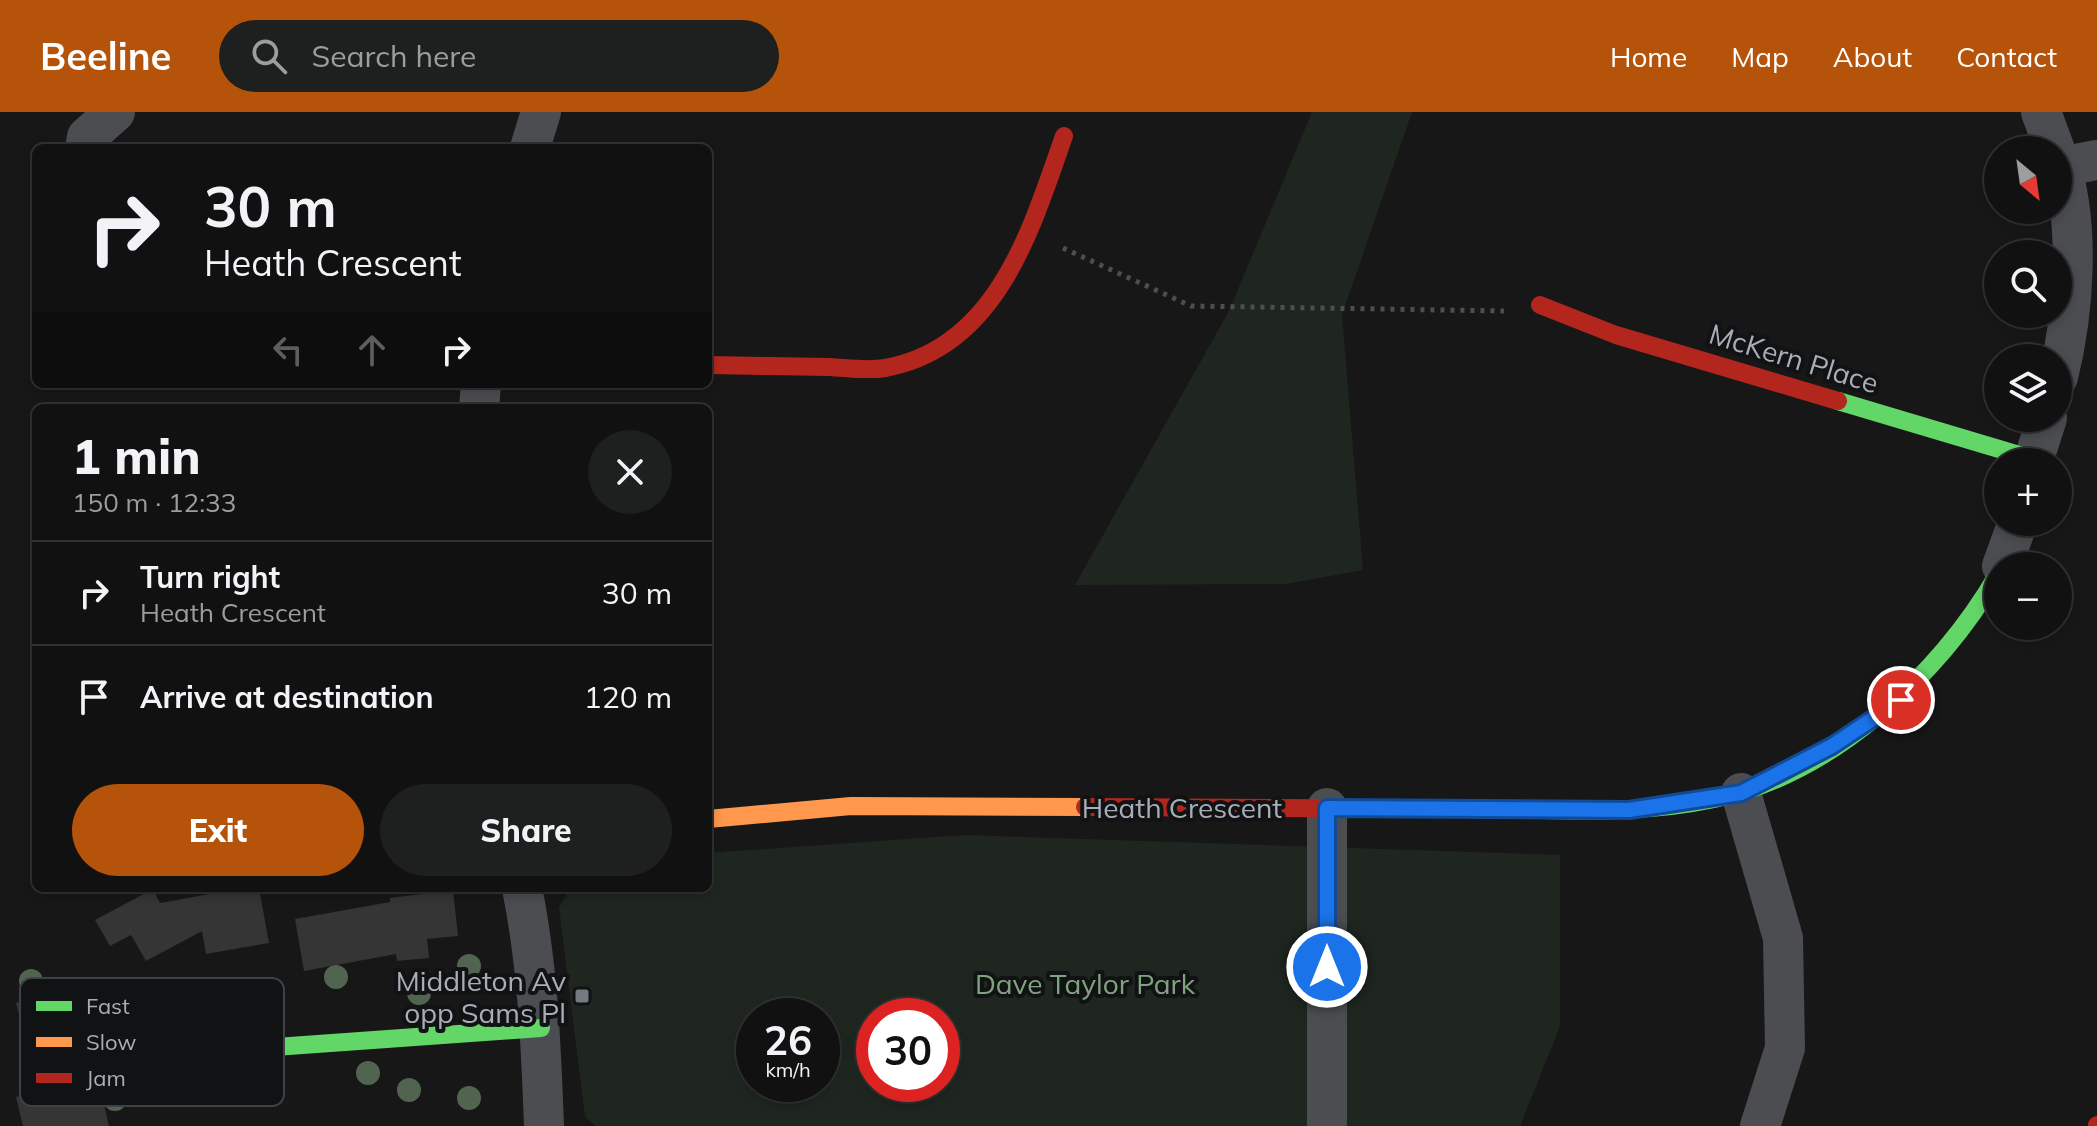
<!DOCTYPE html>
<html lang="en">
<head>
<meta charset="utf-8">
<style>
  body { margin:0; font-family:Mulish,sans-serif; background:#1e1f1f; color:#f1f3f6; height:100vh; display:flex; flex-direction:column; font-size:30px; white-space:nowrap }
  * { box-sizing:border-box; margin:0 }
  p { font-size:26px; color:#9c9d9f }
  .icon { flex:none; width:44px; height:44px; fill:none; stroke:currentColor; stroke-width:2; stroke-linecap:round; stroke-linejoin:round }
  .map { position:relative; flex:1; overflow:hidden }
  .details { position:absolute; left:32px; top:292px; width:680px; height:488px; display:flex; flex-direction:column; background:#111; border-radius:12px; box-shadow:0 4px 12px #0003,0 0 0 2px #303131 }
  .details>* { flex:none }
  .top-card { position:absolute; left:32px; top:32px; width:680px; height:244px; border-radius:12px; box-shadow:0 4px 12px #0003,0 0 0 2px #303131; background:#111; color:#f1f3f6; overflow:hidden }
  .needle { width:52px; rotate:151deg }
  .controls { position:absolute; left:1984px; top:24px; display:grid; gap:16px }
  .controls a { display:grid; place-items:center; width:88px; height:88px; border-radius:50%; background:#111; box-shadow:0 4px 12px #0003,0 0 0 2px #303131; font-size:40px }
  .speed { position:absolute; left:736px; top:886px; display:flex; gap:16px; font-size:40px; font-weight:700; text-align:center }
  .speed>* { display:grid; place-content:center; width:104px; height:104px; border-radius:50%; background:#111; box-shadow:0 4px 12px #0003,0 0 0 2px #303131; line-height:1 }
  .speed small { font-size:20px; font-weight:400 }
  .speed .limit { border:12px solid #d22; background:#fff; color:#111 }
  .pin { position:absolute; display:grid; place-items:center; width:68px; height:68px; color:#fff; margin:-34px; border:4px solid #fff; border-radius:50%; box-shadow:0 2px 8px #0007 }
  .me { position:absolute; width:88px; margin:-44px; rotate:0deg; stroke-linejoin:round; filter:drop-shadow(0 0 6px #0008) }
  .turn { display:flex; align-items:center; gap:28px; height:168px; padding:0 40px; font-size:36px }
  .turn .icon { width:104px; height:104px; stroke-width:2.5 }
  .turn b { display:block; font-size:56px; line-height:68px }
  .lanes { display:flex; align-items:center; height:76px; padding:0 40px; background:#0003; justify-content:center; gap:40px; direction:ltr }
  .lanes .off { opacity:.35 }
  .round { display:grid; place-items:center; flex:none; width:84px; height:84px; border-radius:42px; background:#1e1f1f }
  .headline { display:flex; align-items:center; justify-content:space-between; height:136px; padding:0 40px }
  h1 { font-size:48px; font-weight:800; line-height:60px }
  .primary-button { display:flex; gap:16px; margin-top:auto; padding:16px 40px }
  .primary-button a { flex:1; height:92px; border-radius:48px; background:#b45309; color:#fff; font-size:32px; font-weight:800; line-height:92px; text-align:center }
  .primary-button a+a { background:#1e1f1f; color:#f1f3f6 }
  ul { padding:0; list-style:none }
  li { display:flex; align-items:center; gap:24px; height:104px; padding:0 40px; border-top:2px solid #303131 }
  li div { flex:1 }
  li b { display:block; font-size:30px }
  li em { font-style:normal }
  header { display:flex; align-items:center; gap:48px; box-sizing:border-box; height:112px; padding:0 40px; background:#b45309; color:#fff }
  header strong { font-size:38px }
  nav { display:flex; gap:44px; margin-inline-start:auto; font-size:28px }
  .search { width:560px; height:72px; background:#1e1f1f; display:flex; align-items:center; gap:20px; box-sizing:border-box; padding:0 28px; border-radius:44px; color:#9c9d9f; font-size:30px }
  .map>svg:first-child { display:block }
</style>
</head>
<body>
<header>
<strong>Beeline</strong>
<div class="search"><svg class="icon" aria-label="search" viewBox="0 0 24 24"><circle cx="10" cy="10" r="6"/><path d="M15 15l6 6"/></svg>Search here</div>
<nav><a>Home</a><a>Map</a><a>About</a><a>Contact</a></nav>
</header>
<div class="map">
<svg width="2097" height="1014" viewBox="0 0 2097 1014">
  <rect width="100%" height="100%" fill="#171717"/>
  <g fill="#1f2620" fill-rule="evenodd">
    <polygon points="1312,0 1412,0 1342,203 1363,458 1285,472 1075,473 1229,199"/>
    <path d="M965,723L1560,743V914L1520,1014H596L585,1005L559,795L571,776H708V741ZM754,904H822V972H754ZM874,904H942V972H874Z"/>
  </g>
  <g fill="#353536">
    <polygon points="242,776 259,776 269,831 206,842 202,819 146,849 131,823 110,834 95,808 153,777 160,791"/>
    <polygon points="453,778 458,824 427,827 429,846 397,849 396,842 304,859 295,807 390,790 390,786"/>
    <polygon points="76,875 109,1014 23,1014 16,985 39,979 16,891"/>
  </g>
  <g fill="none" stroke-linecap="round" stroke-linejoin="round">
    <polyline stroke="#4d4e52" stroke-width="5" stroke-dasharray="4 6" stroke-linecap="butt" points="1063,136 1191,194 1504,199"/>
    <g stroke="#4b4d50" stroke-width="40">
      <polyline points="2041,0 2055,38"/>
      <polyline points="85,36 87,25 115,0"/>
      <polyline points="530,36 541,0"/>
      <path d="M2058,46C2081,109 2074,201 2058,265"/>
      <polyline points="2061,55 2097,48"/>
      <polyline points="479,296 481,272"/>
      <polyline points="2033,350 2047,306"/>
      <polyline points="2002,454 2018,410"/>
      <polyline points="1741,681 1783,826 1785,936 1760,1014"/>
      <polyline points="1327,696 1327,1014"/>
      <path d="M522,776C538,855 541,934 544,1014"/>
    </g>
    <g stroke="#63d668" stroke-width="18">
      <polyline points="1838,289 2033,347"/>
      <path d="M1489,697C1564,698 1641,703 1714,687C1832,663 1939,563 1998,462"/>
      <polyline points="191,941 541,916"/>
    </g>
    <polyline stroke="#ff974d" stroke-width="18" points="708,707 851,694 1085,695"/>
    <g stroke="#b3261e" stroke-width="18">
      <polyline points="1540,193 1616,223 1838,289"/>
      <path d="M708,253C749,254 789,254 830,255C848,256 867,259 885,256C997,236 1031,118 1064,24"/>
      <polyline points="1085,695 1489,697"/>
      <polyline points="2097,1013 2097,1014"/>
    </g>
  </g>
  <g fill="#516450">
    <circle cx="469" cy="854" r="12"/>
    <circle cx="336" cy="865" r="12"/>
    <circle cx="31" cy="869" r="12"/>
    <circle cx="419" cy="881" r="12"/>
    <circle cx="368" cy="961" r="12"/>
    <circle cx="409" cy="978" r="12"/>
    <circle cx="469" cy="986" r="12"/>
    <circle cx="115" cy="987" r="12"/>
  </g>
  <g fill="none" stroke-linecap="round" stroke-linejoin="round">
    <defs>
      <polyline id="route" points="1327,855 1327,696 1629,698 1741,681 1832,634 1901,588"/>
    </defs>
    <use href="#route" stroke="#114b97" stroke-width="20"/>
    <use href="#route" stroke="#1a73e8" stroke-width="14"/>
  </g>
  <rect fill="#757980" stroke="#111213" stroke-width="3" x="574" y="876" width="16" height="16" rx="4"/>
  <g text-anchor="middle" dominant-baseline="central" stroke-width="8" stroke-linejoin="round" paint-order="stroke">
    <g font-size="28" fill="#a8aeb8" stroke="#111213">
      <text transform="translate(1794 246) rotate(17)">McKern Place</text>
      <text x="1182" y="695">Heath Crescent</text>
    </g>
    <g font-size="28" fill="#a8aeb8" stroke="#111213" text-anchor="end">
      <text x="566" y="868">Middleton Av<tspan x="566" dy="32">opp Sams Pl</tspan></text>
    </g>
    <g font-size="28" fill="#80a37f" stroke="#111213">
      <text x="1085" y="871">Dave Taylor Park</text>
    </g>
  </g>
  <rect x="20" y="866" width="264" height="128" rx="12" fill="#111213" stroke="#3e4145" stroke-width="2"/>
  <rect x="36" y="889" width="36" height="10" fill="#63d668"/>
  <rect x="36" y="925" width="36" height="10" fill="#ff974d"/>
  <rect x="36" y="961" width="36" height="10" fill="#b3261e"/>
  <g font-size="22" fill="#a8aeb8">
    <text x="86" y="902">Fast</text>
    <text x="86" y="938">Slow</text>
    <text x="86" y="974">Jam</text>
  </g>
</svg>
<div class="controls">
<a><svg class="needle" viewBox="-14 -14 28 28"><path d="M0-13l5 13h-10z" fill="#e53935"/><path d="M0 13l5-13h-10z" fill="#9c9d9f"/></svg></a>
<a><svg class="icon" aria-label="search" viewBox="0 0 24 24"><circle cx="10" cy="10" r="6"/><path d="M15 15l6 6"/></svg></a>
<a><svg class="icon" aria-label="layers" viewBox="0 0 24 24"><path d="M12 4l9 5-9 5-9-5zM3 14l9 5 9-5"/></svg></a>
<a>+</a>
<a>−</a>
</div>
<div class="speed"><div>26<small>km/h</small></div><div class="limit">30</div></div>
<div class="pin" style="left:1901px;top:588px;background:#d93025"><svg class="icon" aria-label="arrive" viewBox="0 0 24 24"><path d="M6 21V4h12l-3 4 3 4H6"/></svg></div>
<svg class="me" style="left:1327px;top:855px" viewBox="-20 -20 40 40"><circle r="17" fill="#1a73e8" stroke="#fff" stroke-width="3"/><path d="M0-11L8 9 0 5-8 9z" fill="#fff"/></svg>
<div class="top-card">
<div class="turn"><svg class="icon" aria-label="right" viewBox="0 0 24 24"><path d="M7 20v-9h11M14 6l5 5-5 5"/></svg><div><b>30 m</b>Heath Crescent</div></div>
<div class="lanes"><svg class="icon off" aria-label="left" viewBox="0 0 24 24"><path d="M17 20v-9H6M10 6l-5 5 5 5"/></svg><svg class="icon off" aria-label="ahead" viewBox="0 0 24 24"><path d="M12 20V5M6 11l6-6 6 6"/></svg><svg class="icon" aria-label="right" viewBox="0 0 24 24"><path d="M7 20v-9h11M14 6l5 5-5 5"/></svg></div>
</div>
<section class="details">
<div class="headline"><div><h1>1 min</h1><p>150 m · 12:33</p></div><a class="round"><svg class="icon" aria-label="close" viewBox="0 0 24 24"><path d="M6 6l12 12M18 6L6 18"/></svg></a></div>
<ul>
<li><svg class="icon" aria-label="right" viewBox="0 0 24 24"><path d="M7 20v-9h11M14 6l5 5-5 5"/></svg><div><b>Turn right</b><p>Heath Crescent</p></div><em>30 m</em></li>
<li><svg class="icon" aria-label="arrive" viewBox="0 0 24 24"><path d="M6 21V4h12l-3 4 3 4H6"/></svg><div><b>Arrive at destination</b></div><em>120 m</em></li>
</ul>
<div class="primary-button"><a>Exit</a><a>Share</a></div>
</section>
</div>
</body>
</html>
